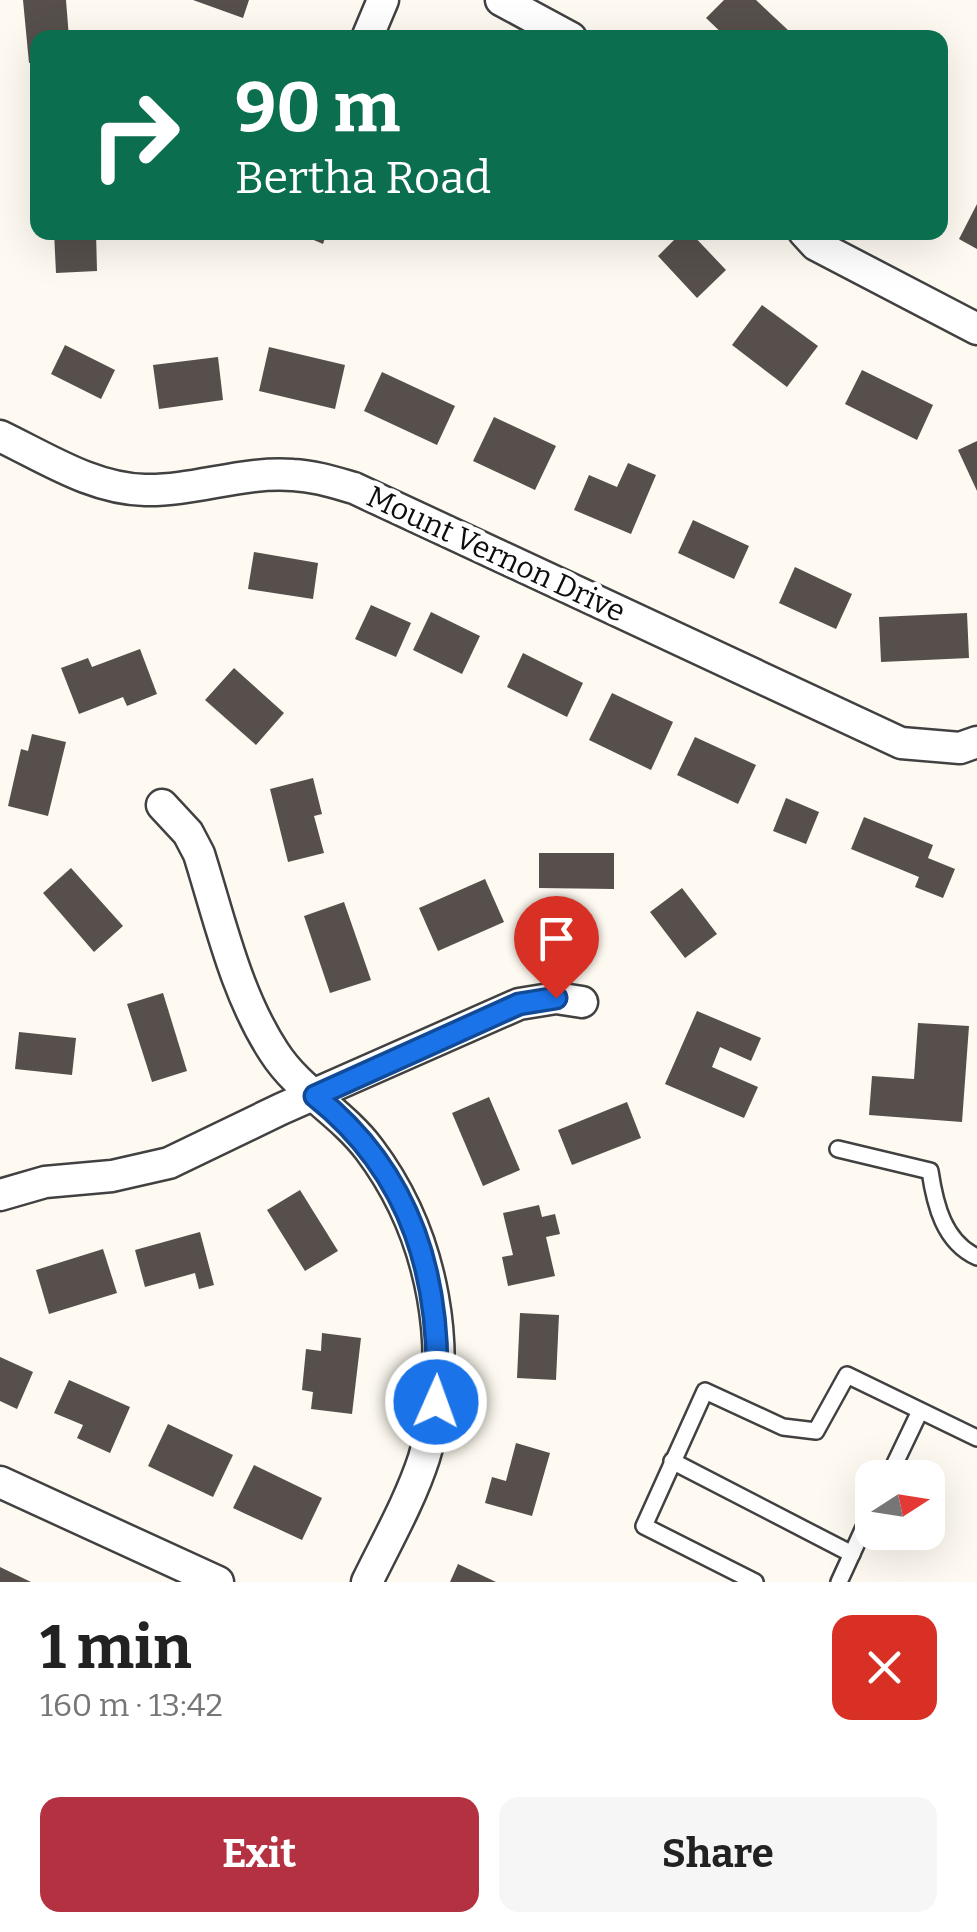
<!DOCTYPE html>
<html lang="en">
<head>
<meta charset="utf-8">
<style>
  body { margin:0; font-family:Bitter,serif; background:#f6f6f6; color:#222; height:100vh; display:flex; flex-direction:column; font-size:38px; white-space:nowrap }
  * { box-sizing:border-box; margin:0 }
  p { font-size:32px; color:#767676 }
  .icon { flex:none; width:55px; height:55px; fill:none; stroke:currentColor; stroke-width:2; stroke-linecap:round; stroke-linejoin:round }
  .map { position:relative; height:1582px; overflow:hidden }
  .sheet { display:flex; flex-direction:column; background:#fff; flex:1 }
  .sheet>* { flex:none }
  .guide { position:absolute; left:30px; top:30px; width:918px; height:210px; border-radius:20px; box-shadow:0 10px 40px #0002; background:#0b6e4f; color:#fff; overflow:hidden }
  .needle { width:65px; rotate:78deg }
  .fabs { position:absolute; left:855px; top:1460px; display:grid; gap:20px }
  .fabs a { display:grid; place-items:center; width:90px; height:90px; border-radius:20px; background:#fff; box-shadow:0 10px 40px #0002; font-size:50px }
  .pin { position:absolute; display:grid; place-items:center; width:85px; height:85px; color:#fff; margin:-102px -42px; border-radius:50% 50% 50% 0; rotate:-45deg; box-shadow:0 0 10px #0007 }
  .pin .icon { rotate:45deg }
  .me { position:absolute; width:110px; margin:-55px; rotate:2deg; stroke-linejoin:round; filter:drop-shadow(0 0 8px #0008) }
  .turn { display:flex; align-items:center; gap:35px; height:210px; padding:0 40px; font-size:45px }
  .turn .icon { width:130px; height:130px; stroke-width:2.5 }
  .turn b { display:block; font-size:70px; line-height:85px }
  .round { display:grid; place-items:center; flex:none; width:105px; height:105px; border-radius:20px; background:#f6f6f6 }
  .overview { display:flex; align-items:center; justify-content:space-between; height:170px; padding:0 40px }
  h1 { font-size:60px; font-weight:700; line-height:75px }
  .cta { display:flex; gap:20px; margin-top:auto; padding:20px 40px }
  .cta a { flex:1; height:115px; border-radius:20px; background:#b33140; color:#fff; font-size:40px; font-weight:700; line-height:115px; text-align:center }
  .cta a+a { background:#f6f6f6; color:#222 }
  .map>svg:first-child { display:block }
</style>
</head>
<body>
<div class="map">
<svg width="977" height="1582" viewBox="0 0 977 1582">
  <rect width="100%" height="100%" fill="#fefaf1"/>
  <g fill="#564f4b">
    <polygon points="23,0 66,0 69,38 38,38 38,62 29,63"/>
    <polygon points="193,0 249,0 243,18"/>
    <polygon points="724,0 756,0 789,31 783,38 727,38 706,18"/>
    <polygon points="977,204 977,249 959,239"/>
    <polygon points="54,232 96,232 97,271 56,273"/>
    <polygon points="295,232 327,232 323,244"/>
    <polygon points="682,232 690,232 726,270 697,298 658,256"/>
    <polygon points="762,305 818,346 787,387 732,345"/>
    <polygon points="65,345 115,370 101,399 51,374"/>
    <polygon points="269,347 345,365 335,409 259,391"/>
    <polygon points="218,357 223,400 159,409 153,365"/>
    <polygon points="862,370 933,405 917,440 845,404"/>
    <polygon points="382,372 455,406 437,445 364,411"/>
    <polygon points="494,417 556,446 535,490 473,461"/>
    <polygon points="977,441 977,491 958,450"/>
    <polygon points="628,463 656,475 631,534 574,510 589,475 617,487"/>
    <polygon points="693,520 749,546 734,579 678,553"/>
    <polygon points="254,552 318,563 313,599 248,589"/>
    <polygon points="795,567 852,594 836,629 779,603"/>
    <polygon points="371,605 411,623 396,657 355,639"/>
    <polygon points="431,612 480,636 462,674 413,650"/>
    <polygon points="967,613 969,658 881,662 879,617"/>
    <polygon points="140,649 157,694 127,706 123,697 79,714 61,668 88,658 92,667"/>
    <polygon points="523,653 583,683 567,717 507,687"/>
    <polygon points="234,668 284,713 256,745 205,700"/>
    <polygon points="612,693 673,722 651,770 589,740"/>
    <polygon points="32,734 66,742 48,816 8,806 21,749 28,751"/>
    <polygon points="695,737 756,765 738,804 677,775"/>
    <polygon points="313,778 322,814 314,816 324,853 288,862 270,789"/>
    <polygon points="786,798 819,812 806,844 773,831"/>
    <polygon points="864,817 933,845 928,858 955,869 943,898 915,887 919,877 851,849"/>
    <polygon points="539,853 614,853 614,889 539,888"/>
    <polygon points="71,868 123,926 94,952 43,893"/>
    <polygon points="485,879 504,922 438,951 419,908"/>
    <polygon points="682,888 717,934 685,958 650,912"/>
    <polygon points="344,902 371,980 330,993 304,916"/>
    <polygon points="163,993 187,1071 152,1082 127,1004"/>
    <polygon points="697,1011 761,1038 751,1061 720,1047 712,1067 758,1087 744,1118 665,1084"/>
    <polygon points="918,1023 969,1026 962,1122 869,1115 872,1076 914,1079"/>
    <polygon points="19,1032 76,1038 72,1075 15,1069"/>
    <polygon points="489,1097 520,1170 483,1186 452,1113"/>
    <polygon points="627,1102 641,1138 572,1165 558,1130"/>
    <polygon points="300,1190 338,1251 305,1271 267,1210"/>
    <polygon points="539,1205 542,1217 555,1214 560,1234 546,1237 555,1276 508,1286 502,1257 513,1255 503,1213"/>
    <polygon points="200,1232 214,1285 199,1289 195,1273 145,1287 135,1250"/>
    <polygon points="103,1249 117,1293 49,1314 36,1270"/>
    <polygon points="520,1313 559,1315 556,1380 517,1378"/>
    <polygon points="322,1333 361,1338 352,1414 311,1409 313,1392 302,1390 306,1349 321,1351"/>
    <polygon points="0,1357 33,1372 17,1409 0,1401"/>
    <polygon points="69,1380 130,1407 110,1453 77,1438 83,1425 54,1413"/>
    <polygon points="168,1424 233,1455 213,1497 148,1466"/>
    <polygon points="516,1443 550,1453 532,1516 485,1503 492,1477 506,1481"/>
    <polygon points="254,1465 322,1498 302,1540 233,1508"/>
    <polygon points="458,1564 496,1582 450,1582"/>
    <polygon points="0,1567 31,1582 0,1582"/>
  </g>
  <g fill="none" stroke-linecap="round" stroke-linejoin="round">
    <defs>
      <g id="service">
        <path d="M838,1149L930,1171C935,1205 944,1242 977,1257"/>
        <polyline points="672,1461 852,1554"/>
        <polyline points="888,1478 920,1411"/>
        <polyline points="755,1582 644,1526 705,1391 783,1427 816,1431 847,1375 977,1438"/>
        <polyline points="839,1582 872,1510"/>
      </g>
      <g id="minor">
        <polyline points="501,0 571,38"/>
        <polyline points="367,38 383,0"/>
        <polyline points="804,232 816,245 977,329"/>
        <path d="M0,436C46,458 93,489 145,490C195,491 243,471 293,475C314,476 333,482 354,488L901,743L960,748L977,742"/>
        <path d="M162,805L188,833L199,854C220,921 236,994 274,1052C299,1091 341,1112 369,1149C434,1235 456,1354 424,1458C410,1501 387,1541 367,1582"/>
        <polyline points="0,1195 45,1182 112,1176 169,1163 281,1109 519,1004 556,998 582,1002"/>
        <polyline points="0,1482 218,1582"/>
      </g>
    </defs>
    <use href="#service" stroke="#414141" stroke-width="20"/>
    <use href="#minor" stroke="#414141" stroke-width="35"/>
    <use href="#service" stroke="#fff" stroke-width="15"/>
    <use href="#minor" stroke="#fff" stroke-width="30"/>
  </g>
  <g fill="none" stroke-linecap="round" stroke-linejoin="round">
    <defs>
      <path id="route" d="M436,1402C443,1281 413,1174 315,1096L519,1004L556,998"/>
    </defs>
    <use href="#route" stroke="#114b97" stroke-width="25"/>
    <use href="#route" stroke="#1a73e8" stroke-width="18"/>
  </g>
  <g text-anchor="middle" dominant-baseline="central" stroke-width="10" stroke-linejoin="round" paint-order="stroke">
    <g font-size="30" fill="#0e0e0e" stroke="#fff">
      <text transform="translate(496 554) rotate(25)">Mount Vernon Drive</text>
    </g>
  </g>
</svg>
<div class="fabs">
<a><svg class="needle" viewBox="-14 -14 28 28"><path d="M0-13l5 13h-10z" fill="#e53935"/><path d="M0 13l5-13h-10z" fill="#767676"/></svg></a>
</div>
<div class="pin" style="left:556px;top:998px;background:#d93025"><svg class="icon" aria-label="arrive" viewBox="0 0 24 24"><path d="M6 21V4h12l-3 4 3 4H6"/></svg></div>
<svg class="me" style="left:436px;top:1402px" viewBox="-20 -20 40 40"><circle r="17" fill="#1a73e8" stroke="#fff" stroke-width="3"/><path d="M0-11L8 9 0 5-8 9z" fill="#fff"/></svg>
<div class="guide">
<div class="turn"><svg class="icon" aria-label="right" viewBox="0 0 24 24"><path d="M7 20v-9h11M14 6l5 5-5 5"/></svg><div><b>90 m</b>Bertha Road</div></div>
</div>
</div>
<section class="sheet">
<div class="overview"><div><h1>1 min</h1><p>160 m · 13:42</p></div><a class="round" style="background:#d93025;color:#fff"><svg class="icon" aria-label="close" viewBox="0 0 24 24"><path d="M6 6l12 12M18 6L6 18"/></svg></a></div>
<div class="cta"><a>Exit</a><a>Share</a></div>
</section>
</body>
</html>
